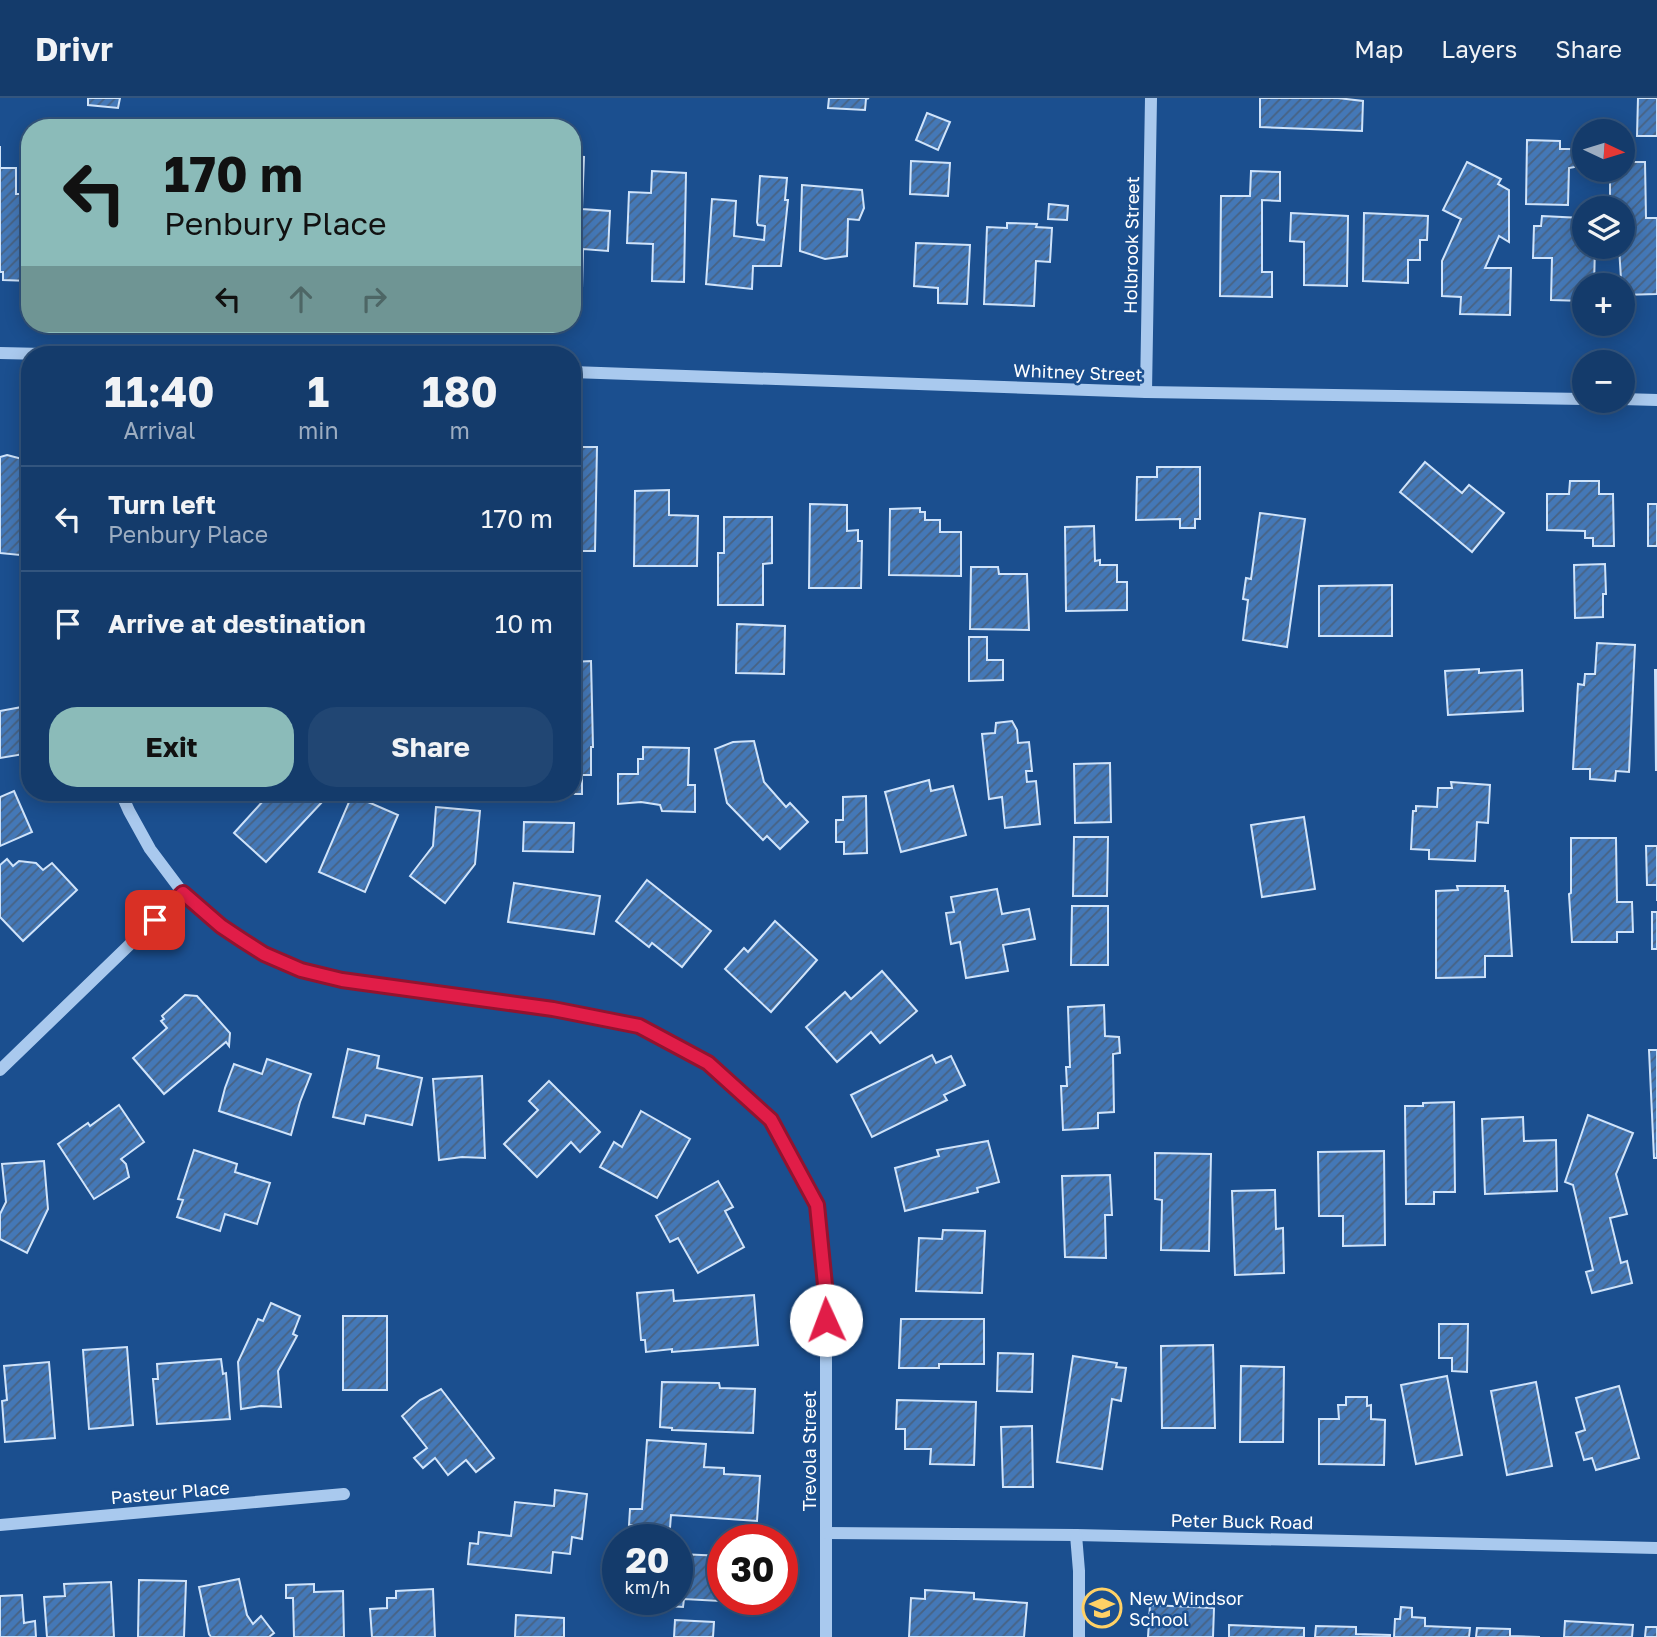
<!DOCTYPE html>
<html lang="en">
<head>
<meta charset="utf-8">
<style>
  body { margin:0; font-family:"Golos Text",sans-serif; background:#214673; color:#f1f3f6; height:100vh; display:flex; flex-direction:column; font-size:26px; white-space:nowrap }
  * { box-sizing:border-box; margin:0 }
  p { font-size:23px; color:#9dadc1 }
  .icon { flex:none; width:38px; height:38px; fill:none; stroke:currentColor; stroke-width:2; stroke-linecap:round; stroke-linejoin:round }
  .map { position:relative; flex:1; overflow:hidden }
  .side { position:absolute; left:21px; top:248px; width:560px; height:455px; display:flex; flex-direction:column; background:#143b6b; border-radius:28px; box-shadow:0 4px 18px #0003,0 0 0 2px #33557e }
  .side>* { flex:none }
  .guide { position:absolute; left:21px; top:21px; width:560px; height:214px; border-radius:28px; box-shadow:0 4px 18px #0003,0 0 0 2px #33557e; background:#8bbbb9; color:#111; overflow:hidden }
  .needle { width:46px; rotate:94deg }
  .fabs { position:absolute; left:1572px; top:21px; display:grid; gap:14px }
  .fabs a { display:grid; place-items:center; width:63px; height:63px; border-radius:50%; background:#143b6b; box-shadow:0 4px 18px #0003,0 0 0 2px #33557e; font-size:35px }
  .speed { position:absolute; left:602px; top:1426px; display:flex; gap:14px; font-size:35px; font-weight:700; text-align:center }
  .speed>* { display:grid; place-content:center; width:91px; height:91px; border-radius:50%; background:#143b6b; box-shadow:0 4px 18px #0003,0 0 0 2px #33557e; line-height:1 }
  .speed small { font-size:18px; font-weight:400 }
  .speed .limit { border:10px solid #d22; background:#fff; color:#111 }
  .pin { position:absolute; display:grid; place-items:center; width:60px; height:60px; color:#fff; margin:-30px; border-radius:14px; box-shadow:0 4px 10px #0006 }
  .me { position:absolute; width:77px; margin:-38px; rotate:358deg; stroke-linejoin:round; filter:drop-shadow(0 0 5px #0008) }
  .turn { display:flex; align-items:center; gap:24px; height:147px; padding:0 28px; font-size:32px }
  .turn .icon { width:91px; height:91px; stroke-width:2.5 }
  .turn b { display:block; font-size:49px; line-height:60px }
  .lanes { display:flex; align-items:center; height:66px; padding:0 28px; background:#0003; justify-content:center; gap:35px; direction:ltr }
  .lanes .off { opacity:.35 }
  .eta { display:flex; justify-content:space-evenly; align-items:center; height:119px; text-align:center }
  .eta b { font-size:42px; font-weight:700; line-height:49px }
  .action { display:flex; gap:14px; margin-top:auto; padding:14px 28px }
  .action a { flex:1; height:80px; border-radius:28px; background:#8bbbb9; color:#111; font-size:28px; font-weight:700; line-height:80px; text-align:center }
  .action a+a { background:#214673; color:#f1f3f6 }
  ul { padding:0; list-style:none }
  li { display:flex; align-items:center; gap:21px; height:105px; padding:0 28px; border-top:2px solid #33557e }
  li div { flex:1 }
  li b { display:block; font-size:26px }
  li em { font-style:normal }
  header { display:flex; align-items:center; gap:42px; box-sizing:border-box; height:98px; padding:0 35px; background:#143b6b; border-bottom:2px solid #33557e }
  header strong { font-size:33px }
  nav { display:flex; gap:38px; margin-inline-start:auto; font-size:24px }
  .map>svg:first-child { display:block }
</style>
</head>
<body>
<header>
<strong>Drivr</strong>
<nav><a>Map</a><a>Layers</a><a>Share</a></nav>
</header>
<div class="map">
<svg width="1657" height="1539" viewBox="0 0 1657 1539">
  <defs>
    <pattern id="building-hatch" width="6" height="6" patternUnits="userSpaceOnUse" patternTransform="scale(1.75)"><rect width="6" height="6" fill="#4478b7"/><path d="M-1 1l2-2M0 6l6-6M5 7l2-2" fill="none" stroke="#486282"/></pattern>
  </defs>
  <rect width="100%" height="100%" fill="#1b4f8f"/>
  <g fill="url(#building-hatch)" stroke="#cfe3fa" stroke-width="2">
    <polygon points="88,0 120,0 118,10 88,7"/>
    <polygon points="829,0 869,0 866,1 865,12 828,10"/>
    <polygon points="1260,0 1338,0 1363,3 1362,33 1260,29"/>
    <polygon points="1638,0 1657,0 1657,38 1637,38"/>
    <polygon points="927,15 950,24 938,52 916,42"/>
    <polygon points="1527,42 1560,43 1560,51 1570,51 1575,56 1575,69 1569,70 1568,107 1526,106"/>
    <polygon points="0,48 0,70 16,70 16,96 30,96 30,126 26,126 26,130 30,131 30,183 3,182 3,174 0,174"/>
    <polygon points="572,58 584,59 582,111 610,113 608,153 583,151 582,191 572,190"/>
    <polygon points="911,63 950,65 948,98 910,96"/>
    <polygon points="1467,64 1501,81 1498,86 1509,92 1509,144 1499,138 1485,170 1511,170 1510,217 1460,216 1461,199 1442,198 1442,163 1461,121 1443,112"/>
    <polygon points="1622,64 1645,64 1646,120 1657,120 1657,196 1622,197 1619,149 1612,149 1622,149 1622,110 1610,110 1610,72 1622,72"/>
    <polygon points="652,73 686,75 684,184 652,183 653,146 627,145 629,94 651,95"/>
    <polygon points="1251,73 1280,74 1280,103 1262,102 1262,174 1272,174 1272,199 1220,198 1221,98 1250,98"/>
    <polygon points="760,78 787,80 785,102 788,102 781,168 753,168 752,191 706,186 712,101 736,103 734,138 764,142 765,128 758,127 757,124"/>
    <polygon points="802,87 862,92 864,110 859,122 848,121 847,158 825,161 800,153"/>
    <polygon points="1049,106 1068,108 1067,122 1048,121"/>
    <polygon points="1291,115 1348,118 1347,188 1304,187 1304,144 1290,143"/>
    <polygon points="1364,115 1428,118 1427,142 1420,142 1420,162 1408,162 1408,185 1363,183"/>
    <polygon points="1542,118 1582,120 1584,149 1595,149 1594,187 1584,187 1584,203 1551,202 1552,160 1533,160 1534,128 1541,128"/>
    <polygon points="1007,125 1037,126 1036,129 1052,130 1050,164 1036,163 1034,208 984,206 987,129 1007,130"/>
    <polygon points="916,145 970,147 967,206 938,205 938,190 914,188"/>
    <polygon points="572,349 597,349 595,453 572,453"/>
    <polygon points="7,357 30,363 30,458 0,455 0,359"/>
    <polygon points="1425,364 1462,395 1469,387 1504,415 1472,454 1400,394"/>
    <polygon points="1157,369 1200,369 1200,421 1195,421 1195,430 1180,430 1180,421 1136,422 1137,379 1157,379"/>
    <polygon points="1570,383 1599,383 1599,396 1613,396 1614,448 1593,448 1593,440 1585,440 1585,433 1547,432 1547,396 1569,396"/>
    <polygon points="669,392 669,417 698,418 697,468 634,468 635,393"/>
    <polygon points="810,406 847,407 847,433 858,432 858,443 862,443 861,490 809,490"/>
    <rect x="1648" y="406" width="9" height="42"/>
    <polygon points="920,410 920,414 925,414 925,422 940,422 940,434 961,434 961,478 889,477 890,411"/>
    <polygon points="1260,415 1305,421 1287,549 1243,542 1248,502 1243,501 1246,480 1251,481"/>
    <polygon points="724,419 772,419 772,465 763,466 763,507 718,507 718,455 724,455"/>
    <polygon points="1094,428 1095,463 1100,462 1100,467 1117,467 1117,484 1127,484 1127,512 1066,513 1065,429"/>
    <polygon points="1605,466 1606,496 1603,496 1603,519 1575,520 1574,467"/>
    <polygon points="971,469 998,469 999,476 1027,476 1029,532 970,531"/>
    <polygon points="1392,487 1392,538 1319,538 1319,488"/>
    <polygon points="737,526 785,528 784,576 736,575"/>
    <polygon points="969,539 987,539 987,562 1003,562 1003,582 969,583"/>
    <polygon points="1597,545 1635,547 1629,674 1616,673 1615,683 1590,681 1590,671 1573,671 1578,586 1584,587 1585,576 1595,576"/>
    <polygon points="591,563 593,649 591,649 591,677 582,677 582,696 527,696 572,695 572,564"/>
    <polygon points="1479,571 1479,575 1522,572 1523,613 1448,617 1445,573"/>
    <polygon points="1655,572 1657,572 1656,673"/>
    <polygon points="27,608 30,655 0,660 0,613"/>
    <polygon points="1012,623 1017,632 1018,645 1029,644 1032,673 1026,673 1027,684 1036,683 1040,726 1005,730 1002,699 989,701 982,636 995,635 996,625"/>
    <polygon points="754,643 764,684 786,709 790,705 808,724 780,751 767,738 763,742 727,705 715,651 733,644"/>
    <polygon points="643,649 689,650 688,687 695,687 695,714 662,713 660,707 641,704 618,706 618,676 638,676 638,661 643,661"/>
    <polygon points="1110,665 1111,724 1075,725 1074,666"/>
    <polygon points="929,682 931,693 953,688 966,737 901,754 885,694"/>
    <polygon points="1451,684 1490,687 1488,725 1477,724 1475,763 1429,761 1429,752 1411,751 1413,713 1416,713 1416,708 1437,709 1438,690 1452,690"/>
    <polygon points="14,693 32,734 0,748 0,699"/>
    <polygon points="256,695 314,695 323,703 266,764 234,735 264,702"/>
    <polygon points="352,697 398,717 365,794 319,774"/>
    <polygon points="866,698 867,755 844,756 844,744 836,744 836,722 843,722 843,699"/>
    <polygon points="436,709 480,713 475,766 445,805 410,778 433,748"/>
    <polygon points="1304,719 1315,791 1262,799 1251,727"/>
    <polygon points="524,724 574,725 573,754 523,753"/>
    <polygon points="1074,739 1108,739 1107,798 1073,798"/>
    <polygon points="1571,740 1616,740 1617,804 1632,804 1633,834 1617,834 1617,844 1572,844 1569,796 1571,795"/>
    <polygon points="1646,748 1657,748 1657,803 1657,787 1647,787"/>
    <polygon points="7,761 13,768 19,763 36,765 43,772 52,765 77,792 23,843 0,819 0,767"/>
    <polygon points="647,782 711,833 682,869 652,845 649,849 616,823"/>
    <polygon points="514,785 600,798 594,836 508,824"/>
    <polygon points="1457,788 1505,788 1505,793 1508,793 1512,858 1485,858 1485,879 1436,880 1436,793 1458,792"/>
    <polygon points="997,791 1002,816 1029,811 1035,841 1003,847 1008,873 966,880 960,844 951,846 946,815 954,814 951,799"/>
    <polygon points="1072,808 1108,808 1108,867 1071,867"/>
    <rect x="1652" y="814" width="5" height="37"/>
    <polygon points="775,823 817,862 771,914 725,871 744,850 748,854"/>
    <polygon points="882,873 917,913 880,945 871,934 837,964 806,929 845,894 851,901"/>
    <polygon points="185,897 197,898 230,935 229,948 226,944 164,996 133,960 167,930 161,923 164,921 162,918"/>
    <polygon points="1104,907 1105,938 1119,939 1120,955 1113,956 1114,1014 1098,1015 1098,1030 1063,1032 1061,988 1067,988 1066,969 1070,969 1068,909"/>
    <polygon points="348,951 379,958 377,970 422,980 412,1027 366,1017 364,1026 333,1019"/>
    <polygon points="1649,952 1657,952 1657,1060 1654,1060"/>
    <polygon points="932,957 936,965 951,958 965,987 944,997 947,1002 872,1039 851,997"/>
    <polygon points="267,961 311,976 300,1004 291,1037 219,1013 225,990 234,966 262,976"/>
    <polygon points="482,978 485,1060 462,1059 439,1062 433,981"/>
    <polygon points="549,983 600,1034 580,1054 571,1044 537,1079 504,1046 538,1012 529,1003"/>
    <polygon points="1454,1004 1455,1094 1434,1094 1434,1106 1406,1106 1405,1008 1423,1008 1423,1005"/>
    <polygon points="119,1007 144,1044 121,1061 126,1066 129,1079 94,1101 58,1046 88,1025 90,1028"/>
    <polygon points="641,1013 690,1041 657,1100 600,1069 614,1044 622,1049"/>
    <polygon points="1588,1017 1633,1035 1616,1076 1627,1116 1610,1120 1621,1165 1627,1163 1632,1185 1592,1195 1586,1174 1593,1172 1573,1087 1565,1084"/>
    <polygon points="1523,1019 1524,1043 1556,1042 1557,1093 1485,1096 1482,1021"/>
    <polygon points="988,1043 999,1084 977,1090 978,1094 905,1113 895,1070 939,1058 937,1052"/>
    <polygon points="194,1052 237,1066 235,1074 270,1085 257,1126 225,1116 220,1133 177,1119 183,1102 178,1101"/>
    <polygon points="1384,1053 1385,1147 1343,1148 1343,1118 1319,1118 1318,1054"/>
    <polygon points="1155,1055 1211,1056 1209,1153 1161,1152 1162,1102 1155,1101"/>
    <polygon points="44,1063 48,1111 27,1155 0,1141 0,1116 6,1104 2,1066"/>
    <polygon points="1110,1077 1112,1117 1105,1117 1106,1160 1065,1159 1062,1078"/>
    <polygon points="718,1083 733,1109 725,1113 744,1149 698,1175 678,1140 670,1144 656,1118"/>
    <polygon points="1275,1092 1276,1131 1283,1130 1284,1175 1235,1177 1232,1093"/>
    <polygon points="943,1132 985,1133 982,1195 916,1193 919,1140 942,1141"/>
    <polygon points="673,1192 674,1203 754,1197 758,1247 672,1254 672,1251 646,1254 645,1242 641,1242 637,1195"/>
    <polygon points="271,1205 300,1218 293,1236 297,1238 278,1273 281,1309 261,1308 241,1311 238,1264 258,1221 263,1223"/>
    <rect x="343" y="1218" width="44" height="74"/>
    <polygon points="901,1221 984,1221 984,1266 939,1266 939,1270 899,1270"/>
    <polygon points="1439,1226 1468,1226 1467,1274 1452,1273 1452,1260 1439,1260"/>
    <polygon points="1213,1247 1215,1330 1162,1330 1161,1248"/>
    <polygon points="127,1249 133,1327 89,1331 83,1252"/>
    <polygon points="998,1255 1033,1256 1032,1294 997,1293"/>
    <polygon points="1073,1258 1117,1265 1116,1269 1126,1270 1121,1303 1112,1301 1102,1371 1057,1364"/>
    <polygon points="221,1261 223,1276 226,1275 230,1321 157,1326 153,1281 158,1281 157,1266"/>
    <polygon points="49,1264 55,1340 5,1344 2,1303 7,1302 4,1268"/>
    <polygon points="1241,1268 1284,1269 1283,1344 1240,1344"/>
    <polygon points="1447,1278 1462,1357 1416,1366 1401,1287"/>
    <polygon points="662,1284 719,1285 720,1290 755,1291 753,1335 672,1332 672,1330 660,1329"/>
    <polygon points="1536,1284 1552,1368 1507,1377 1491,1293"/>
    <polygon points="1619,1288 1639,1360 1596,1372 1592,1360 1584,1362 1576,1335 1585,1332 1576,1300"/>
    <polygon points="441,1291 494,1360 476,1374 466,1362 448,1377 435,1360 423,1370 414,1360 427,1350 402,1318 420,1302"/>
    <polygon points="1346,1299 1367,1299 1367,1308 1371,1307 1371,1321 1385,1322 1384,1367 1319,1366 1319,1321 1339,1321 1338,1307 1346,1307"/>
    <polygon points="897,1302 976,1304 974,1367 930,1366 931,1351 905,1351 905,1331 896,1331"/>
    <polygon points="1032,1328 1033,1389 1003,1389 1001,1329"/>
    <polygon points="647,1342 706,1346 704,1369 724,1370 724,1376 760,1378 757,1423 671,1417 670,1430 629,1427 630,1411 642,1411"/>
    <polygon points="555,1392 587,1396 582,1441 572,1439 570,1456 553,1454 551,1475 468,1466 470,1445 478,1446 479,1434 511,1438 515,1404 554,1408"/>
    <polygon points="679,1456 723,1458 723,1502 757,1502 757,1505 684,1501 683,1509 652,1507 653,1502 677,1502 677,1457"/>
    <polygon points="239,1481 247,1517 253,1526 261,1518 274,1535 269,1539 211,1539 209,1536 199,1489"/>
    <polygon points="139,1482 186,1483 184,1539 138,1539"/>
    <polygon points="111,1484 114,1539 47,1539 44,1499 65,1498 64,1486"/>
    <polygon points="314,1486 314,1494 343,1493 344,1539 294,1539 293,1500 286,1500 286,1487"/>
    <polygon points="433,1491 435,1539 372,1539 370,1511 387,1510 387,1500 396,1500 396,1493"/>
    <polygon points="925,1492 974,1495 974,1501 1027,1505 1024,1539 909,1539 911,1500 925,1501"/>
    <polygon points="22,1497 24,1525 35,1523 36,1539 0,1539 0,1498"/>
    <polygon points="1150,1507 1214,1510 1213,1539 1148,1539"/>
    <polygon points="1401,1509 1412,1510 1412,1519 1425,1520 1425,1528 1470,1530 1469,1539 1394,1539 1395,1521 1400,1521"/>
    <polygon points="516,1517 564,1520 564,1539 515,1539"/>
    <polygon points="675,1522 714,1524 713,1539 674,1539"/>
    <polygon points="1565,1523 1633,1527 1632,1539 1564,1539"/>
    <polygon points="1229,1527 1304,1530 1304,1539 1229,1539"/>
    <polygon points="1316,1528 1356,1529 1356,1536 1390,1537 1390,1539 1315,1539"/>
    <polygon points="1646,1529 1657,1529 1657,1539 1645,1539"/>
    <polygon points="1477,1530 1510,1531 1510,1538 1540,1539 1476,1539"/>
  </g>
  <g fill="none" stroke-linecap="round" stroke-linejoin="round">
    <g stroke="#a9c9ee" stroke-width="12">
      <polyline points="0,255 88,257"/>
      <polyline points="572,274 1146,294 1584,301"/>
      <polyline points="1146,294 1151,0"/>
      <polyline points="1622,301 1657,302"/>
      <polyline points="121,695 129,713 150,751 183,795 221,828 264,856 301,872 342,882 553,911 639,928 708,965 771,1022 817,1107 826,1197 826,1539"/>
      <polyline points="0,972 183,795"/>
      <polyline points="0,1427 344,1396"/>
      <polyline points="826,1435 1076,1437 1657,1450"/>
      <polyline points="1076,1437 1079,1473 1079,1539"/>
    </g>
  </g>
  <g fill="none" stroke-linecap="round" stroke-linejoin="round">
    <defs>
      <polyline id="route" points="155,822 183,795 221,828 242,842 264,856 301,872 342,882 553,911 639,928 708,965 771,1022 817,1107 826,1197 826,1222"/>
    </defs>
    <use href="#route" stroke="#92132f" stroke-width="18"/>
    <use href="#route" stroke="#e11d48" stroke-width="12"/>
  </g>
  <defs>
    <symbol id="school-ring" viewBox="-11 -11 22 22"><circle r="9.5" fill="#1b4f8f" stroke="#ffd166" stroke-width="1.5"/><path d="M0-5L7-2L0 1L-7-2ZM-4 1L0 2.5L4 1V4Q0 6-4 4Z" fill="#ffd166"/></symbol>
  </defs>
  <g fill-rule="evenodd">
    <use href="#school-ring" x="1080" y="1488" width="44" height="44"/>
  </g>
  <g text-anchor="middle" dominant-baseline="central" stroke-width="5" stroke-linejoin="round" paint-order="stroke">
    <g font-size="18" fill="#fff" stroke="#1b4f8f">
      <text transform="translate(1131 147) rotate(-89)">Holbrook Street</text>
      <text transform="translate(1078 274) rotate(2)">Whitney Street</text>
      <text transform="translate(809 1353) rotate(-90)">Trevola Street</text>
      <text transform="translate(170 1394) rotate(-5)">Pasteur Place</text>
      <text transform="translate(1242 1423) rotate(1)">Peter Buck Road</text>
    </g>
    <g font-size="18" fill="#fff" stroke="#1b4f8f" text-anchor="start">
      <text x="1129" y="1500">New Windsor<tspan x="1129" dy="21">School</tspan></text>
    </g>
  </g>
</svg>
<div class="fabs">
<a><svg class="needle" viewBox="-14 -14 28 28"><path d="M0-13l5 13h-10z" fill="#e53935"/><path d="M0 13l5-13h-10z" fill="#9dadc1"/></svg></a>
<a><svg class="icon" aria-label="layers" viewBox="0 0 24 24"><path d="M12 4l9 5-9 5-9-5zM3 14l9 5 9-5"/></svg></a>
<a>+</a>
<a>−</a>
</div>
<div class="speed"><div>20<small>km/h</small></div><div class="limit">30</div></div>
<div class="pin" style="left:155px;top:822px;background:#d93025"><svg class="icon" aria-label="arrive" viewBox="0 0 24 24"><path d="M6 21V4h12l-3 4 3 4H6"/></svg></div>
<svg class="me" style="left:826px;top:1222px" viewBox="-20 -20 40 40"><circle r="19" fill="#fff"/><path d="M0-13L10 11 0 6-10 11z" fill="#e11d48"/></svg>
<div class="guide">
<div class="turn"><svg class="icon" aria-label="left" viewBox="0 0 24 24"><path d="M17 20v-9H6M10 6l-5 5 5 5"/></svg><div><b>170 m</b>Penbury Place</div></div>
<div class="lanes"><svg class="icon" aria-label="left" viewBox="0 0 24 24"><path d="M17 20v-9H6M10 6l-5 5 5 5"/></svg><svg class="icon off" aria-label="ahead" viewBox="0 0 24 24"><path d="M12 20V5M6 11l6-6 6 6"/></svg><svg class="icon off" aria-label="right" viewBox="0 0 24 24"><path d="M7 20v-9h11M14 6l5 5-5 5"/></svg></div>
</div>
<section class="side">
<div class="eta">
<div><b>11:40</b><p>Arrival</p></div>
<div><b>1</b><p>min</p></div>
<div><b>180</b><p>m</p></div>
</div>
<ul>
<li><svg class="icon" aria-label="left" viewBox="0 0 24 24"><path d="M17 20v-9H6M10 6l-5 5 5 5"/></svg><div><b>Turn left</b><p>Penbury Place</p></div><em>170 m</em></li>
<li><svg class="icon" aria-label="arrive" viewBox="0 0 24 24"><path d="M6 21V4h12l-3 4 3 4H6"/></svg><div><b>Arrive at destination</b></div><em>10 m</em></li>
</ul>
<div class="action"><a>Exit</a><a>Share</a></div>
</section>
</div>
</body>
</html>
